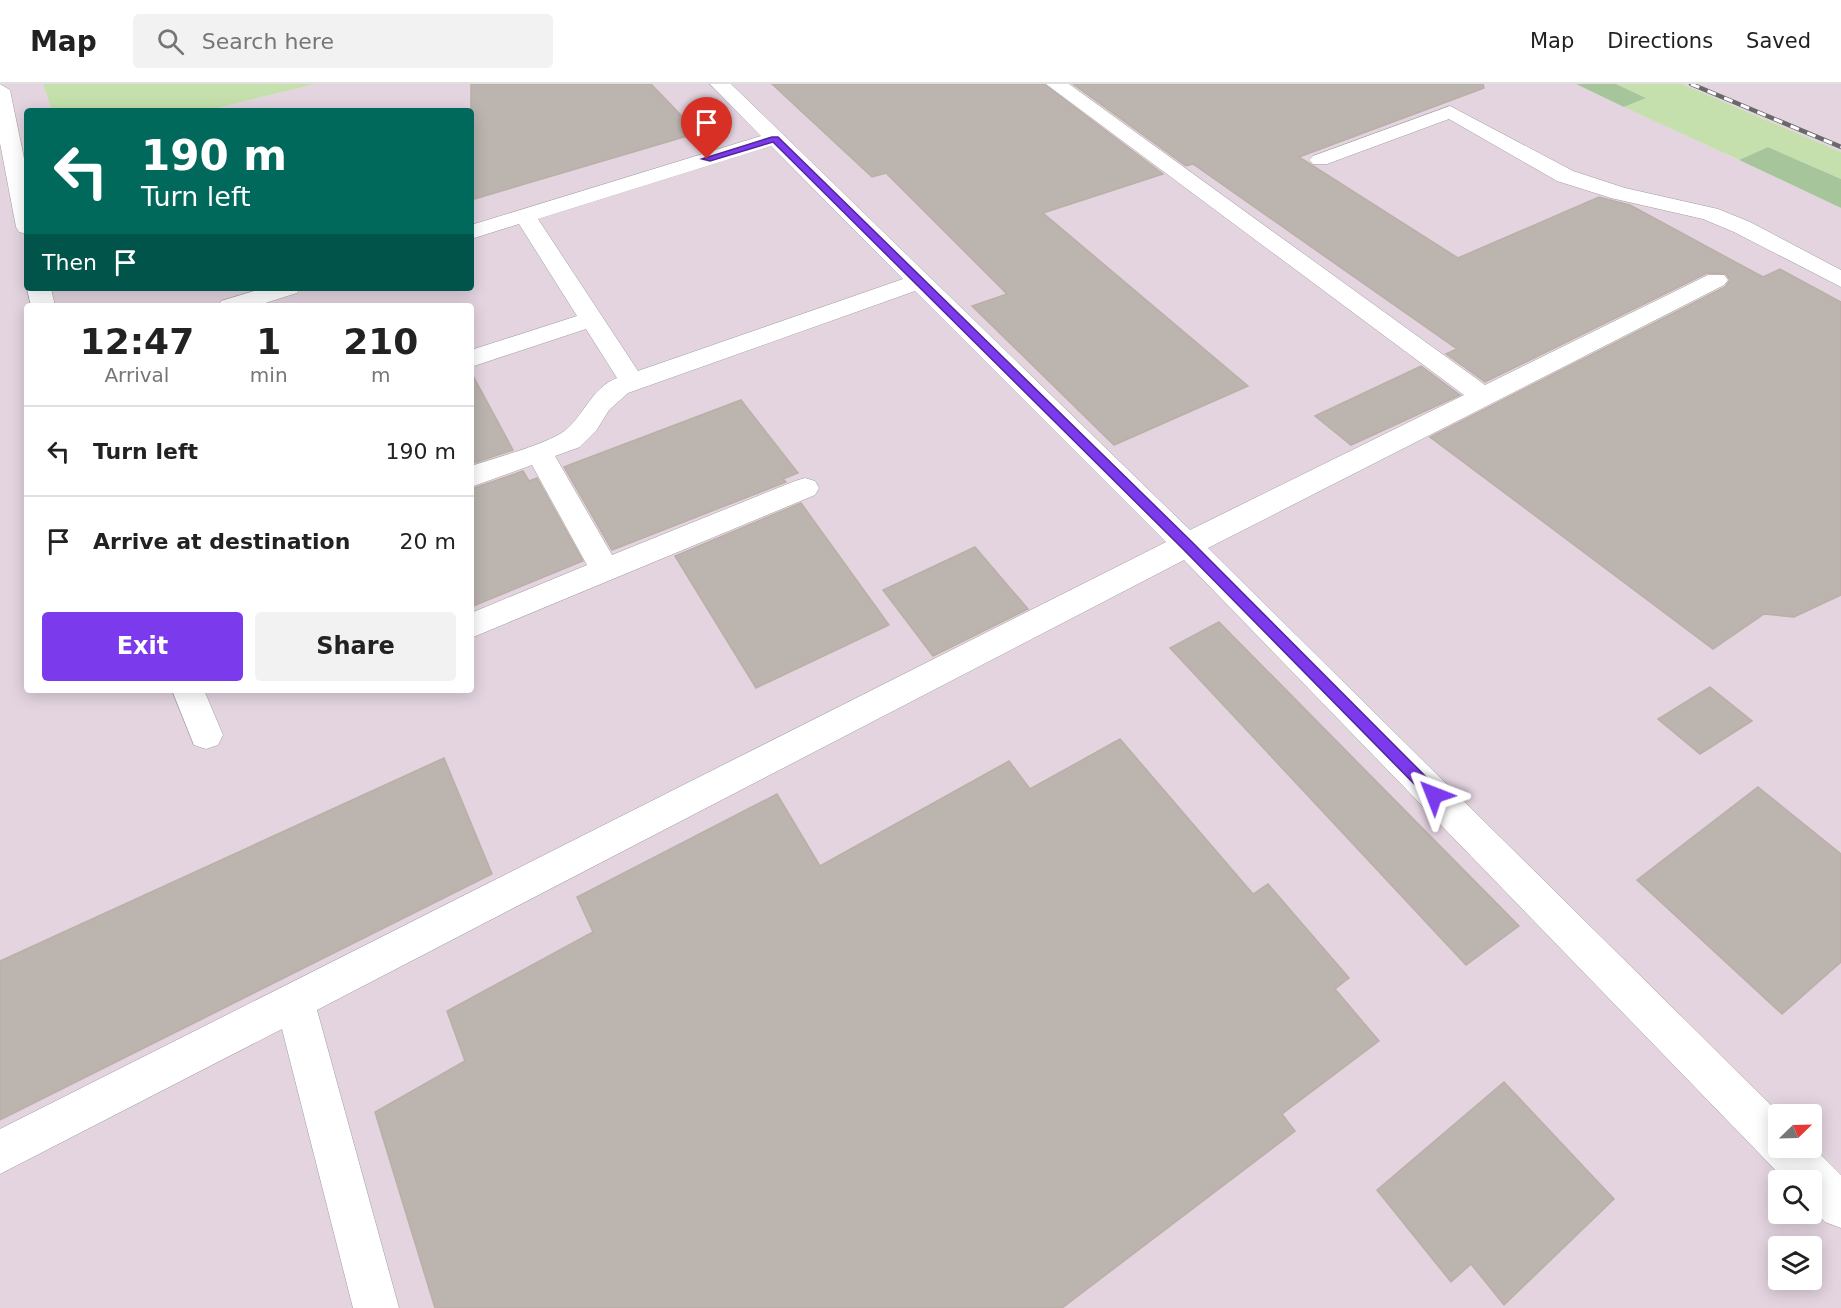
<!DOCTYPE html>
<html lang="en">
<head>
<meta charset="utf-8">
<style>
  body { margin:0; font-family:"DejaVu Sans",sans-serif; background:#f2f2f2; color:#222; height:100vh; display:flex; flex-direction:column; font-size:22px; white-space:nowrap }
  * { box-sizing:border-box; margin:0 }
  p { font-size:20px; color:#767676 }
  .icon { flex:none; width:33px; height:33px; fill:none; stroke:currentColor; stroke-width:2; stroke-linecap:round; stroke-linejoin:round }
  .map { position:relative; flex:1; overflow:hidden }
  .details { position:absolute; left:24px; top:219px; width:450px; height:390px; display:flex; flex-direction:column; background:#fff; border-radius:6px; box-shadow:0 3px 15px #0003 }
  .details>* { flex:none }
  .top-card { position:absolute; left:24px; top:24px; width:450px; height:183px; border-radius:6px; box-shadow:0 3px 15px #0003; background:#00695c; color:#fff; overflow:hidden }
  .needle { width:39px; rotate:67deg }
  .fabs { position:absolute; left:1768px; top:1020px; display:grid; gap:12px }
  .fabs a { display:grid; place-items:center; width:54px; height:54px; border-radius:6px; background:#fff; box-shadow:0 3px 15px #0003; font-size:30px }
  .pin { position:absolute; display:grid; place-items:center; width:51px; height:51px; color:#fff; margin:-62px -26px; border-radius:50% 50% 50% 0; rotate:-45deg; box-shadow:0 0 6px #0007 }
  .pin .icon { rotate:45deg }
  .me { position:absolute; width:66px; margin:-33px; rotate:315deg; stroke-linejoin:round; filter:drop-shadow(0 0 4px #0008) }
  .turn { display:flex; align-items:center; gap:21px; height:126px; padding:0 18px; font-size:27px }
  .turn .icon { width:78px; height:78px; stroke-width:2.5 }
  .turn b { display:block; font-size:42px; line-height:51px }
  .then { display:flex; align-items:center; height:57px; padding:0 18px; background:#0003; gap:12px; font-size:22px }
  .eta { display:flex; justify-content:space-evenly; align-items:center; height:102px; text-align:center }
  .eta b { font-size:36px; font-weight:700; line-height:42px }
  .action { display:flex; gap:12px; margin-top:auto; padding:12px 18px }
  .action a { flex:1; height:69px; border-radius:6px; background:#7c3aed; color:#fff; font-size:24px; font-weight:700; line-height:69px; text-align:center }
  .action a+a { background:#f2f2f2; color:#222 }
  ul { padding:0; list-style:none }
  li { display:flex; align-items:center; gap:18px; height:90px; padding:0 18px; border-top:2px solid #e0e0e0 }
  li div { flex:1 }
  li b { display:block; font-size:22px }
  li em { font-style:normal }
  header { display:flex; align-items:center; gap:36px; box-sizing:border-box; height:84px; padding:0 30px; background:#fff; border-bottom:2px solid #e0e0e0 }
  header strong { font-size:28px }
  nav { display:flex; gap:33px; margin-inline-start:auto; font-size:21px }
  .search { width:420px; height:54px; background:#f2f2f2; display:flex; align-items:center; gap:15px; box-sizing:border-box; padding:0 21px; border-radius:6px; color:#767676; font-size:22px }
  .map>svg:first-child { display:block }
</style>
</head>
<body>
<header>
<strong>Map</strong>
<div class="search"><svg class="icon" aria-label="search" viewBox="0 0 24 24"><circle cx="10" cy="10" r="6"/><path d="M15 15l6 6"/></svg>Search here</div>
<nav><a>Map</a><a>Directions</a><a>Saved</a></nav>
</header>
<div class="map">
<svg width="1841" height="1224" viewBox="0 0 1841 1224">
  <rect width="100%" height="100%" fill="#ebe8e1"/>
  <g fill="#e3d4e0" fill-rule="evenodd">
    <path d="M0,0H43L52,27H27V204H471V27H206L315,0H1576L1841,124V1224H0ZM27,222H471V606H27ZM1779,1030H1812V1064H1779ZM1779,1096H1812V1130H1779ZM1779,1162H1812V1196H1779Z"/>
    <polygon points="1682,0 1841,0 1841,68 1738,24"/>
  </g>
  <g fill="#c5e0ad">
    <polygon points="43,0 315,0 206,27 52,27"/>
    <polygon points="1616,0 1682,0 1841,68 1841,95 1768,63 1739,76 1624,23 1646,14"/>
  </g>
  <g fill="#a6c59b">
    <polygon points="1576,0 1616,0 1646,14 1624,23"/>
    <polygon points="1768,63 1841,95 1841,124 1739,76"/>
  </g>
  <g fill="#bbb4af" stroke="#bbafa6" stroke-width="1.5">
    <polygon points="471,0 651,0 698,49 471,116"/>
    <polygon points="772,0 1044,0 1163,90 1043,129 1248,302 1114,361 972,222 1007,210 886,89 872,93"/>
    <polygon points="1073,0 1483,0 1484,4 1299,73 1458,174 1599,113 1630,121 1763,193 1780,185 1841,218 1841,511 1794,533 1764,530 1713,565 1430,353 1725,203 1730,196 1726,190 1707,189 1485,298 1446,270 1457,265 1193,80 1186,82"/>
    <polygon points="1421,282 1460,311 1351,361 1315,332"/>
    <polygon points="471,288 513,366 471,380"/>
    <polygon points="741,316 798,389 783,395 786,398 612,466 564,383"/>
    <polygon points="523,387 529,397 537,394 583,477 471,523 471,405"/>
    <polygon points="801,419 889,541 756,604 675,472"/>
    <polygon points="975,463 1028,525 933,572 883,506"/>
    <polygon points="1219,538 1519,842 1466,881 1170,564"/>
    <polygon points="1710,603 1752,637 1700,670 1658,635"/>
    <polygon points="1120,655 1253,810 1268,800 1349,894 1335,905 1379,957 1282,1030 1295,1047 1062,1224 435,1224 375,1028 465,977 447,927 593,848 577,813 777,710 820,782 1009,677 1030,705"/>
    <polygon points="444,674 492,790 0,1036 0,877"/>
    <polygon points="1758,703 1841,770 1841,878 1782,930 1637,796"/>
    <polygon points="1504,998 1614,1115 1504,1221 1471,1180 1451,1198 1377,1106"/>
  </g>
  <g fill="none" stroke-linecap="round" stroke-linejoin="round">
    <defs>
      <g id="minor">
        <polygon points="0,0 10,6 27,89 27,150 19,148 16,143 0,59"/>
        <path d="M710,0H731L1190,446L1464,311L1046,0H1069L1485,301L1708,191H1724L1728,196L1724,201L1208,464L1780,1030L1779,1064L1812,1062L1841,1091V1144L1825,1138L1812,1124V1096H1785L1184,476L317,926L399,1224H353L282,945L0,1090V1045L1166,458L915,207L628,309L609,326L596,347L580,363L555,372L612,471L795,397L805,394L815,397L819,404L815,411L471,554V529L587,481L532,381L471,403V382C497,373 537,363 560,350C583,336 590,304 617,294L586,245L471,283V266L577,232L519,140L471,155V141L761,52ZM771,62L903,195L638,287L538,135Z"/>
        <polygon points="1450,22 1573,87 1625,104 1718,125 1750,138 1841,186 1841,203 1734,148 1703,135 1611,114 1557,97 1449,35 1327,80 1313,80 1309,76 1313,72"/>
        <polygon points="27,204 51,204 55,222 31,222"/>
        <polygon points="264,204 301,204 297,209 256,222 218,222 221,217"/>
        <polygon points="172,606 204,606 223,651 218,661 206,665 194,661"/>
      </g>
    </defs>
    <use href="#minor" stroke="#9f9f9f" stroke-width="1"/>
    <use href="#minor" fill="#fff" fill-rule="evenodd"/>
    <defs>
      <polyline id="rail" points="1691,0 1841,63"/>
    </defs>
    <use href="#rail" stroke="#696969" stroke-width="4.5"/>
    <use href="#rail" stroke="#fff" stroke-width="3" stroke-dasharray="9" stroke-linecap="butt"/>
  </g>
  <polygon fill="#7c3aed" stroke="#51269a" stroke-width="1.5" points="772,53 778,53 1192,458 1439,706 1441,711 1439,715 1429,715 1183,465 773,58 710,77 702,75"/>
</svg>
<div class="fabs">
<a><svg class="needle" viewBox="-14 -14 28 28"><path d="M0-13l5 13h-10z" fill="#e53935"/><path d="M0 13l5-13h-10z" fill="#767676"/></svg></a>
<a><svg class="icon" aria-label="search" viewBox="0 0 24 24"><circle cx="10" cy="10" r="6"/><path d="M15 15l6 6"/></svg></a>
<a><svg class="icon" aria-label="layers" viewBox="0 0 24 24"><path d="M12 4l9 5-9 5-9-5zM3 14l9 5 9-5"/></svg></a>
</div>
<div class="pin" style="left:707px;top:75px;background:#d93025"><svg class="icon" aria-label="arrive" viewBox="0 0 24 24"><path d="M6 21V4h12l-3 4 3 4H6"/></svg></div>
<svg class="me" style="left:1434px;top:711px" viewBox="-20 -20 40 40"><path d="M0-17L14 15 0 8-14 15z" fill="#7c3aed" stroke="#fff" stroke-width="4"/></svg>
<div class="top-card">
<div class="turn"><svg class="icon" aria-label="left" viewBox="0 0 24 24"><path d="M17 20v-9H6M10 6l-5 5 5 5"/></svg><div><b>190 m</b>Turn left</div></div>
<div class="then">Then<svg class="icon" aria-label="arrive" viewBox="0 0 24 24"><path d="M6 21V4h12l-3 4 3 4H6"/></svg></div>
</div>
<section class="details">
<div class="eta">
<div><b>12:47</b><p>Arrival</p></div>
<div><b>1</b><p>min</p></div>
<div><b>210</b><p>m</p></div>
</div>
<ul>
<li><svg class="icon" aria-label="left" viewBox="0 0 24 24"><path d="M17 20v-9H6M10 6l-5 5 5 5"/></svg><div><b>Turn left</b></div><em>190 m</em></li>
<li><svg class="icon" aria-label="arrive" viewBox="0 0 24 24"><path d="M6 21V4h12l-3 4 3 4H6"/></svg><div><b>Arrive at destination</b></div><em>20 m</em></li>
</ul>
<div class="action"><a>Exit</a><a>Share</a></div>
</section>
</div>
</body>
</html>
